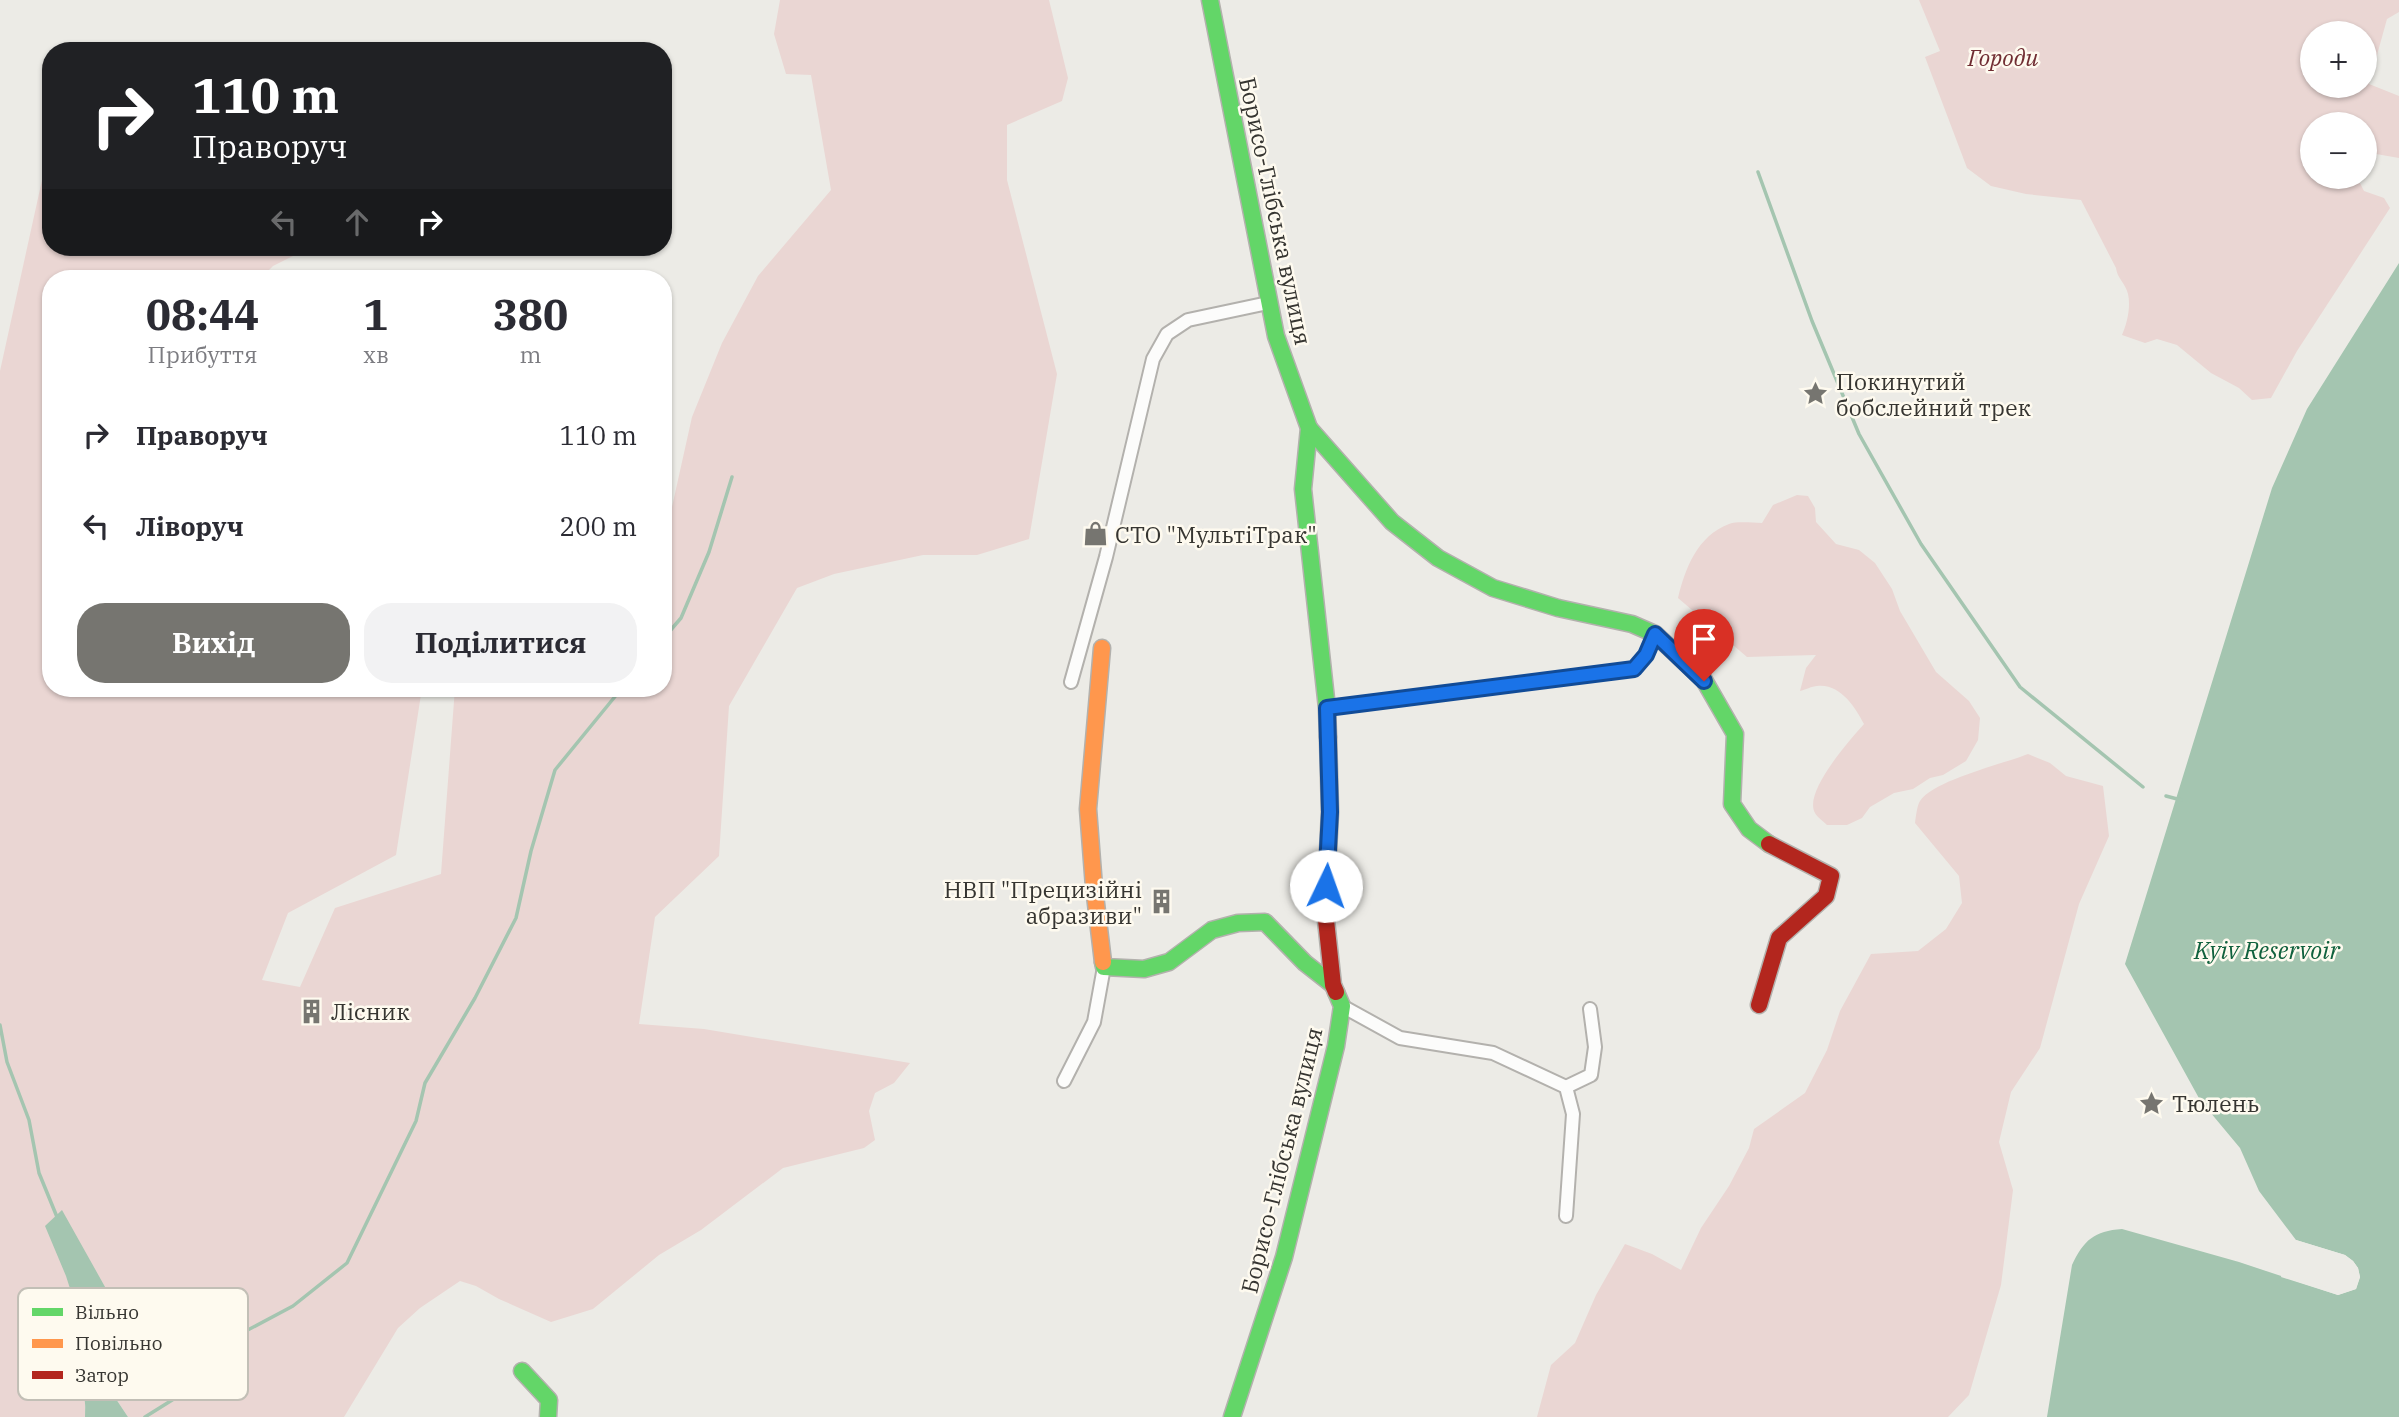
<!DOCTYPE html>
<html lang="uk">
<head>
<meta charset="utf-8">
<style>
  body { margin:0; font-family:"IBM Plex Serif",serif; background:#f2f2f3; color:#2b2b33; height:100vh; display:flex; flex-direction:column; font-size:26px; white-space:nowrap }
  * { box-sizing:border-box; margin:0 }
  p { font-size:23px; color:#7c7c81 }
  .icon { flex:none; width:38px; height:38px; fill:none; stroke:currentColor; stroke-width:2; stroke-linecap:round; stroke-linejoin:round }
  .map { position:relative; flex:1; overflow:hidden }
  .panel { position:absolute; left:42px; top:270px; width:630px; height:427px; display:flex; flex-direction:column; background:#fff; border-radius:28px; box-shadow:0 2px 5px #0004 }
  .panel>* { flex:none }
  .hud { position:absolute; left:42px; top:42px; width:630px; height:214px; border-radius:28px; box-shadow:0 2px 5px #0004; background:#202124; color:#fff; overflow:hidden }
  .fabs { position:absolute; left:2300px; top:21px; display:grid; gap:14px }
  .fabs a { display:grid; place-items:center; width:77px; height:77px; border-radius:50%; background:#fff; box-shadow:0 2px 5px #0004; font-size:35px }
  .pin { position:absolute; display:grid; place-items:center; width:60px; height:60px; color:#fff; margin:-72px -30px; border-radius:50% 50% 50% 0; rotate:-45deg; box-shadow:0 0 7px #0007 }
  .pin .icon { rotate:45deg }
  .me { position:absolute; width:77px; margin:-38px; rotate:3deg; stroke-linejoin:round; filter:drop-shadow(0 0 5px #0008) }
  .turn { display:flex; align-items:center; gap:24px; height:147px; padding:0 35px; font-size:32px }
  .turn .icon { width:91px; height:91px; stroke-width:2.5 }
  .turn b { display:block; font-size:49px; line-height:60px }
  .lanes { display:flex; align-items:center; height:66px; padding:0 35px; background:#0003; justify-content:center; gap:35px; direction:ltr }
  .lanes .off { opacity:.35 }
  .eta { display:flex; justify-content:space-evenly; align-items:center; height:119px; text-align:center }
  .eta b { font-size:42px; font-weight:800; line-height:49px }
  .button { display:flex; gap:14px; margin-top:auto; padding:14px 35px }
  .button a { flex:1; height:80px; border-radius:28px; background:#767570; color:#fff; font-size:28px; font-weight:800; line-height:80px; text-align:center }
  .button a+a { background:#f2f2f3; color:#2b2b33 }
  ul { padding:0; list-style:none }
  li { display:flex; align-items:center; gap:21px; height:91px; padding:0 35px }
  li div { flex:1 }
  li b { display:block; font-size:26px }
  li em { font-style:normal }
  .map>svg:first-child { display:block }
</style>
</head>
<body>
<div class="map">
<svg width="2399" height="1417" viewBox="0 0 2399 1417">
  <rect width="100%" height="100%" fill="#ecebe6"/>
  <g fill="#ead6d3" fill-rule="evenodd">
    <path d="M780,0H1049L1068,78L1062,101L1007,125V180L1057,374L1029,539L977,555H923L834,574L797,588L729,706L719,856L655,917L639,1024L704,1029L910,1063L894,1083L875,1093L869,1111L875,1140L864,1148L783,1168L701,1230L659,1255L593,1309L551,1322L499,1299L476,1286L460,1281L420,1308L398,1328L344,1417H128L116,1399L117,1385L85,1353L82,1373C67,1381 59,1374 47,1365L56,1381L59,1401L63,1394L78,1387C87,1398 85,1405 85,1417H0V371L42,180L51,178V247H292L295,255L273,266L261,278H51V688H422L396,855L288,913L262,980L300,987L335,908L441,874L455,688H663V513L672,507L692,417L722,343L758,276L831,190L811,75L786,74L774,34Z"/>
    <path d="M1919,0H2399V12L2387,19L2369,84L2399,96V158L2376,154L2364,161V124H2312V177H2357L2364,191L2384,198L2390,208L2297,351L2271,398L2252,400L2239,388L2211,373L2177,345L2157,339L2145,343L2122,335C2127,324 2131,307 2128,294C2126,284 2117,278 2116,268L2081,200L2026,194L1991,186L1967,168L1925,57L1940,51ZM2312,33H2364V86H2312Z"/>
    <path d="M1797,495L1808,496L1815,508L1816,522L1836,544L1859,550L1875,563L1892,589L1900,611L1936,672L1969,701L1980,718L1978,740L1966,761L1943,775L1930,778L1913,789L1894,793L1870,807L1862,818L1847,825H1827C1823,821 1817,817 1815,813C1803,792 1850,740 1864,724C1855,707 1840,683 1817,686C1812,686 1805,690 1800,691L1806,668L1816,655L1747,657L1678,598C1685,569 1697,536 1729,524C1738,521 1752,523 1762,523L1773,505Z"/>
    <path d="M2028,754L2050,763L2066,776L2103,786L2109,836L2079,904L2040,1048L2011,1092L1999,1142L2013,1190L2001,1285L1969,1395L1948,1417H1537L1551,1365L1575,1343L1596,1295L1625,1244L1652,1254L1681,1270L1701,1228L1729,1186L1749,1148L1754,1129L1805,1093L1827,1050L1840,1011L1871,954L1918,951L1946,929L1962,903L1959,876L1915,823C1916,816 1917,806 1920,801C1934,780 2003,764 2028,754Z"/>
  </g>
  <g fill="#a4c5b0">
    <path d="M2399,263V1417H2047L2072,1265C2084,1240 2094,1231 2122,1229L2239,1262L2338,1295L2356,1289L2360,1277L2358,1268L2353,1261L2345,1255L2296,1240L2259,1191L2240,1148L2200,1100L2125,964L2272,488L2307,409Z"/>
    <path d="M62,1210L109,1294L123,1310L109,1368L117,1385L116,1399L128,1417H85C85,1405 87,1398 78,1387L69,1390L56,1401V1381L45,1367L46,1364C59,1373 67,1381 82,1374L87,1342L66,1276L45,1226Z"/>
  </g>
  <polygon fill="#ecebe6" points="2296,1240 2345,1255 2353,1261 2358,1268 2360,1277 2356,1289 2338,1295 2281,1277 2282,1273 2338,1291 2347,1290 2356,1283 2355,1269 2351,1264 2343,1258 2294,1243"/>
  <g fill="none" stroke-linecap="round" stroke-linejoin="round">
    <g stroke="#a4c5b0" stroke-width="3.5">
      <polyline points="1758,172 1812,321 1859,434 1921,544 2020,687 2143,787"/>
      <polyline points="663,639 681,618 709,552 732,477"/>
      <polyline points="2166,796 2181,800"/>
      <polyline points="0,1025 7,1062 29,1120 39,1173 57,1217"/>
      <polyline points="145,1417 177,1397 213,1367 244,1332 293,1306 347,1263 416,1121 425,1083 475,998 516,918 531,851 555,770 622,688"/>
    </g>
    <defs>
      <g id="street">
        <polyline points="1071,682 1106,557 1153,359 1167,334 1188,320 1268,303"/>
        <polyline points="1327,708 1634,669 1646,655 1655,634"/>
        <polyline points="1342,1006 1400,1038 1493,1053 1566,1087 1573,1114 1566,1216"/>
        <polyline points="1064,1081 1094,1022 1104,967"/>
        <polyline points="1566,1087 1591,1075 1595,1047 1590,1009"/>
      </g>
      <g id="fast">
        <polyline points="1210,0 1276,336 1309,428 1303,489 1327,708 1328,737"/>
        <polyline points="1309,428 1392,522 1438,558 1493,588 1558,608 1632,624 1655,634 1704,680 1735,734 1732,804 1749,829 1769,844"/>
        <polyline points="1103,962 1104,967 1144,969 1169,962 1212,930 1238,923 1265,922 1305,963 1333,985"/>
        <polyline points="522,1371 549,1400 548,1417"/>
        <polyline points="1232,1417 1284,1257 1336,1046 1342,1006 1336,992"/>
      </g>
      <polyline id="slow" points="1102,648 1088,809 1094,887 1103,962"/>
      <g id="jam">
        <polyline points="1328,737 1330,812 1325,911 1333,985 1336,992"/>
        <polyline points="1759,1005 1779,938 1826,896 1831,876 1769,844"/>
      </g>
    </defs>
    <use href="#street" stroke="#b3b1ad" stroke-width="16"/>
    <use href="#fast" stroke="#b3b1ad" stroke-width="19"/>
    <use href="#slow" stroke="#b3b1ad" stroke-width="19"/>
    <use href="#jam" stroke="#b3b1ad" stroke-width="19"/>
    <use href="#street" stroke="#fcfcfb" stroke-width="12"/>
    <use href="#fast" stroke="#63d668" stroke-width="16"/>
    <use href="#slow" stroke="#ff974d" stroke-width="16"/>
    <use href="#jam" stroke="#b3261e" stroke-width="16"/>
  </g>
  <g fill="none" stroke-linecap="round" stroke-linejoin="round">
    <defs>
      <polyline id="route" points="1326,886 1330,812 1327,708 1634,669 1646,655 1655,634 1704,681"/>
    </defs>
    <use href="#route" stroke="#114b97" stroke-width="18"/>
    <use href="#route" stroke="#1a73e8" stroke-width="12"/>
  </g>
  <defs>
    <symbol id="sight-bare" viewBox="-9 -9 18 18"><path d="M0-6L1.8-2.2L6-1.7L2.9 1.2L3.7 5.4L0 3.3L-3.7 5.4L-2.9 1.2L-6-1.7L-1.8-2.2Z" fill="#767570" stroke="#fefaef" stroke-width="2.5" paint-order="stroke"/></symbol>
    <symbol id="shop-bare" viewBox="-9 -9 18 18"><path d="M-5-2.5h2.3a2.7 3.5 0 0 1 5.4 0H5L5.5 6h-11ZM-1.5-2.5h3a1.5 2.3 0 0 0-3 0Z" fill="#767570" stroke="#fefaef" stroke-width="2.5" paint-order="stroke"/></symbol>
    <symbol id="building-bare" viewBox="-9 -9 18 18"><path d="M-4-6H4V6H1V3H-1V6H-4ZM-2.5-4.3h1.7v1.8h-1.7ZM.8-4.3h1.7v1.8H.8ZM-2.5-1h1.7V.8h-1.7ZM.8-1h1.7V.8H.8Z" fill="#767570" stroke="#fefaef" stroke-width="2.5" paint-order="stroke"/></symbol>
  </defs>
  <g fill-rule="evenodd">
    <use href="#sight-bare" x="1798" y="376" width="35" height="35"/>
    <use href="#shop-bare" x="1078" y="516" width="35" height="35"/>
    <use href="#building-bare" x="1144" y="884" width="35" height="35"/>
    <use href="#building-bare" x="294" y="994" width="35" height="35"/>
    <use href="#sight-bare" x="2134" y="1086" width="35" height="35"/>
  </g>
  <g text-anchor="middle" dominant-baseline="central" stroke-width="5" stroke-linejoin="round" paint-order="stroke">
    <g font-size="23" font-style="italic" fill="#702d32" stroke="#fefaef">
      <text x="2003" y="57">Городи</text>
    </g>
    <g font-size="23" fill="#363531" stroke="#fefaef">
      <text transform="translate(1276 211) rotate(78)">Борисо-Глібська вулиця</text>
      <text transform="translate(1281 1160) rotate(-76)">Борисо-Глібська вулиця</text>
    </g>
    <g font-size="23" fill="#363531" stroke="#fefaef" text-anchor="start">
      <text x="1836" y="381">Покинутий<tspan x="1836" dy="26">бобслейний трек</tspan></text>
      <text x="1115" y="534">СТО "МультіТрак"</text>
      <text x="1142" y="889" text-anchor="end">НВП "Прецизійні<tspan x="1142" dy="26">абразиви"</tspan></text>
      <text x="331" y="1011">Лісник</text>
      <text x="2172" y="1103">Тюлень</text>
    </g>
    <g font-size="24" font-style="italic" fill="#10613d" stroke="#fefaef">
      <text x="2267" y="950">Kyiv Reservoir</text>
    </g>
  </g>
  <rect x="18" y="1288" width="230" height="112" rx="10" fill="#fefaef" stroke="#c2bfb6" stroke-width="2"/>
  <rect x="32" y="1308" width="31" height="8" fill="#63d668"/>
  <rect x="32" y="1339" width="31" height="9" fill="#ff974d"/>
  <rect x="32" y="1371" width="31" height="8" fill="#b3261e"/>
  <g font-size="19" fill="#363531">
    <text x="75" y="1319">Вільно</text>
    <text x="75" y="1350">Повільно</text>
    <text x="75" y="1382">Затор</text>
  </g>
</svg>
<div class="fabs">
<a>+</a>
<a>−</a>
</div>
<div class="pin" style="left:1704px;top:681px;background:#d93025"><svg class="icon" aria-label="arrive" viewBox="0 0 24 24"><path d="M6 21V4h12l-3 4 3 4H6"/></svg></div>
<svg class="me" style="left:1326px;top:886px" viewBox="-20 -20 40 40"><circle r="19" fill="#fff"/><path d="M0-13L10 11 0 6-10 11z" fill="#1a73e8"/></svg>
<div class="hud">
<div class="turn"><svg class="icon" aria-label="right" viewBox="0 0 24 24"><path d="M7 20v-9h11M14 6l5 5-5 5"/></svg><div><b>110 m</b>Праворуч</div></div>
<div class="lanes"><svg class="icon off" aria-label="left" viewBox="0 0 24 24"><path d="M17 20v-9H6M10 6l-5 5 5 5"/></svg><svg class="icon off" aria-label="ahead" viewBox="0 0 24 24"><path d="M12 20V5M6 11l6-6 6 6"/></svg><svg class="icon" aria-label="right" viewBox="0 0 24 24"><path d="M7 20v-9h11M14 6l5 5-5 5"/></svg></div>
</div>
<section class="panel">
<div class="eta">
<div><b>08:44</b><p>Прибуття</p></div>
<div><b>1</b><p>хв</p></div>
<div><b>380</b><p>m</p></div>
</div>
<ul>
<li><svg class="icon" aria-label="right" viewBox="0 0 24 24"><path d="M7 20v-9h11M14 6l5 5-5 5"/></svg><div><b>Праворуч</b></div><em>110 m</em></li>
<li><svg class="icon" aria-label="left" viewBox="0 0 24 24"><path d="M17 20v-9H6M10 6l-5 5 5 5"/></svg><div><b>Ліворуч</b></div><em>200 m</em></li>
</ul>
<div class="button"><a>Вихід</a><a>Поділитися</a></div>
</section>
</div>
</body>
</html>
